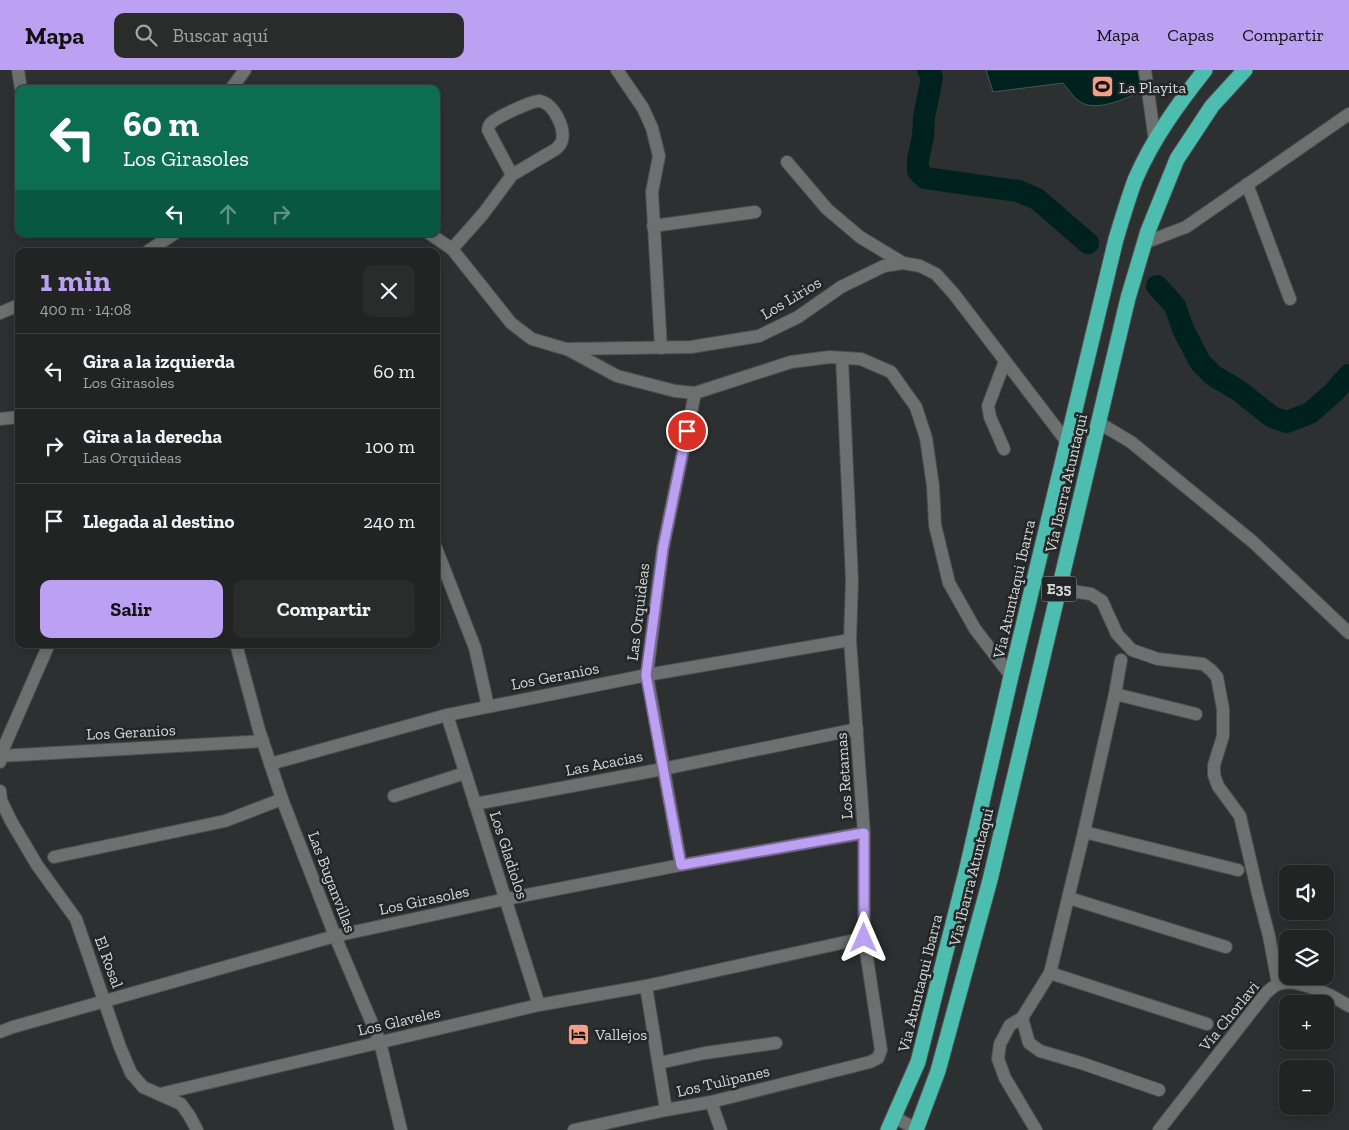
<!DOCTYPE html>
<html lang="es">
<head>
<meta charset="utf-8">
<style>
  body { margin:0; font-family:"Zilla Slab",serif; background:#2a2c2c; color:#f1f3f6; height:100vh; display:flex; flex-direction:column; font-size:19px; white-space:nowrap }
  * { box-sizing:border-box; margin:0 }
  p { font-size:16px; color:#a2a4a6 }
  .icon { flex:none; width:28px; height:28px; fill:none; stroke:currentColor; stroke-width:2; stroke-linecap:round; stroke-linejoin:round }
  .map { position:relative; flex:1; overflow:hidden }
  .sheet { position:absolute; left:15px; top:178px; width:425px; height:400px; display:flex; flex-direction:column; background:#222424; border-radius:10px; box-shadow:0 2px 12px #0003,0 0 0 1px #3f4141 }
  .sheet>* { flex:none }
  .guide { position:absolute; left:15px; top:15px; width:425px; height:152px; border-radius:10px; box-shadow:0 2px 12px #0003,0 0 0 1px #3f4141; background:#0b6e4f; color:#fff; overflow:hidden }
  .buttons { position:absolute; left:1279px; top:795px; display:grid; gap:10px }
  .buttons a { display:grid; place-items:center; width:55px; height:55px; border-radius:10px; background:#222424; box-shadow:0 2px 12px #0003,0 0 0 1px #3f4141; font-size:25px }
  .pin { position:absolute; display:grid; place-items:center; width:42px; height:42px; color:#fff; margin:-21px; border:2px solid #fff; border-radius:50%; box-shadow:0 1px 5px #0007 }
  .me { position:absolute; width:55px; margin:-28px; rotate:0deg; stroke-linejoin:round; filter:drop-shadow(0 0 4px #0008) }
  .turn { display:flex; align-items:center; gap:18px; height:105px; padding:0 25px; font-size:22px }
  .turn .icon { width:65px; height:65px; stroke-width:2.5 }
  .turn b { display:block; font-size:35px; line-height:42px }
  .lanes { display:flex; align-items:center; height:48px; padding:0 25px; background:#0003; justify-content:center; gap:25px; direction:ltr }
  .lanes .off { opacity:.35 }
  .round { display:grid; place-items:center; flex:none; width:52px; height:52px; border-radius:10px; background:#2a2c2c }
  .headline { display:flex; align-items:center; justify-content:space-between; height:85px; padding:0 25px }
  h1 { font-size:30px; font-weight:800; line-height:38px; color:#bca0f2 }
  .primary-button { display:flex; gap:10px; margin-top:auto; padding:10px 25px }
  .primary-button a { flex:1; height:58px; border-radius:10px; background:#bca0f2; color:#111; font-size:20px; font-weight:800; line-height:58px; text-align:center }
  .primary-button a+a { background:#2a2c2c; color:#f1f3f6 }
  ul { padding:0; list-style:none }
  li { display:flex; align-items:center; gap:15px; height:75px; padding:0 25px; border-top:1px solid #3f4141 }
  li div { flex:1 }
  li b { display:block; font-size:19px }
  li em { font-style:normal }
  header { display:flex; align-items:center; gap:30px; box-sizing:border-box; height:70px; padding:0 25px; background:#bca0f2; color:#111 }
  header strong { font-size:24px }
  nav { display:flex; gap:28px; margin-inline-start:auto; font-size:18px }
  .search { width:350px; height:45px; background:#2a2c2c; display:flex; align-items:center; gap:12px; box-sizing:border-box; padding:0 18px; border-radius:10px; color:#a2a4a6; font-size:19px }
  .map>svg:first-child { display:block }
</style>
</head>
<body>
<header>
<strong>Mapa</strong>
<div class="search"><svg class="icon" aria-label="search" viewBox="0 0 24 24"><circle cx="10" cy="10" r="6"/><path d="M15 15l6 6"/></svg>Buscar aquí</div>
<nav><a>Mapa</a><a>Capas</a><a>Compartir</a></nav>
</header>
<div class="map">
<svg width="1349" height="1060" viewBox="0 0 1349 1060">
  <rect width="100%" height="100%" fill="#2d3030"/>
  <path fill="#00221e" stroke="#405956" d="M986,0H1138L1141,21C1126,29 1094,43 1079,31C1073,27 1068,19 1063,13L993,22Z"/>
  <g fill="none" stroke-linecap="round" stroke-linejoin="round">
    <g stroke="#00221e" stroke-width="22">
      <polyline points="928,0 932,8 924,47 923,67 918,89 918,101 925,108 1018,121 1037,129 1088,173"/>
      <polyline points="1157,216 1175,236 1183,259 1200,292 1214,306 1238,320 1272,347 1287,352 1310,343 1333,323 1349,305"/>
    </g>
    <defs>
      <g id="minor">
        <polyline points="18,0 21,19"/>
        <polyline points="617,0 643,38 652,58 659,86 652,122 661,278"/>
        <polyline points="1145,0 1155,71"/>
        <polyline points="231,19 245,0"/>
        <polyline points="787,92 827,139 860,167 903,193"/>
        <polyline points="1247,114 1290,229"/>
        <polyline points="653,156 755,142"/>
        <polyline points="430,164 452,179 511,253 532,269 566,279 691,277 759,266 798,247 841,217 884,196 903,193 920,196 936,204 954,224 1067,372"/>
        <polyline points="1144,173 1186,157 1349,44"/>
        <path d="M452,179L483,144L512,105L556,79C558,77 560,75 561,73C567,60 554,34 540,31C533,30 497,47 491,53C488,56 489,56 488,60L512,105"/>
        <polyline points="148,181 174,164"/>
        <polyline points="0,243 19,235"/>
        <polyline points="567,279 617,306 675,321 695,323 791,292 830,287 861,289 891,302 916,337 926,368 933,416 935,455 949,513 975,559 1011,606"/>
        <polyline points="0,349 19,347"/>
        <polyline points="1099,353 1131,372 1253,472 1349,563"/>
        <polyline points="1004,379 990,347 988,336 1005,291"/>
        <polyline points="436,478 475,578 488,636"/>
        <polyline points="1059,519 1091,524 1102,531 1117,564 1132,580 1158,589 1203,594 1211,600 1217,607 1223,639 1223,666 1214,695 1214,705 1218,716 1240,746 1258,824 1269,866 1278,914"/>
        <polyline points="236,574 259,660 282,729 335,866 380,972 401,1060"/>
        <polyline points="1115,624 1196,644"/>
        <polyline points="447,645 539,935"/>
        <polyline points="0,686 263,671"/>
        <polyline points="0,692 0,686 49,574"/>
        <polyline points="270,694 447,645 647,605 850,570"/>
        <polyline points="0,721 1,730 11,751 37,795 76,849 120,977 131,1003 143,1017 181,1034 189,1045 197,1060"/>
        <polyline points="394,726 465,703"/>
        <polyline points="475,734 663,699 857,659"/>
        <polyline points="1084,762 1238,800"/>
        <polyline points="54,787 225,751 282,729"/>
        <polyline points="681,795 647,605 663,478 695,323"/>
        <polyline points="1069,828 1226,877"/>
        <polyline points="1050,903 1207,954"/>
        <polyline points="646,916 666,1040"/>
        <polyline points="1022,948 1029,973 1040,981 1081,993 1159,1020"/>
        <polyline points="0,962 13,957 335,866 506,829 681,795 864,763"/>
        <polyline points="659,993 705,983 776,973"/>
        <polyline points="160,1024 539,935 646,916 864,868"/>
        <polyline points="711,1032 721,1060"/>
        <polyline points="894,1047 918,1060"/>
        <polyline points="574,1060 666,1040 711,1032 870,992 878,988 881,980 864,868 864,763 850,570 852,510 842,288"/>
        <polyline points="1036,1060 1005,1008 998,989 1000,974 1010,955 1022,948 1050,903 1084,762 1115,624 1121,590"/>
        <path d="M1159,1060L1266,923C1270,920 1274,915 1279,914C1297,907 1333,926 1349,936"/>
      </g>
      <g id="highway">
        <path d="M888,1060L918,992L966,802L1011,606L1116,169C1122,149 1128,129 1135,110C1152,70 1178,34 1205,0"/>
        <polyline points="916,1060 938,1001 990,810 1128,228 1148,161 1177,89 1212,36 1245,0"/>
      </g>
    </defs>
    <use href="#minor" stroke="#4c4e4e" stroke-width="14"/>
    <use href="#highway" stroke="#4c4e4e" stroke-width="17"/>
    <use href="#minor" stroke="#6c706f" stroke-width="12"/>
    <use href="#highway" stroke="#4dbdb0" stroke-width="15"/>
  </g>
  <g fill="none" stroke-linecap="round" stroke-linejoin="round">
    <defs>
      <polyline id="route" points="687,361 663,478 646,605 681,795 864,763 864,868"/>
    </defs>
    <use href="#route" stroke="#7a689d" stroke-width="12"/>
    <use href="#route" stroke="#bca0f2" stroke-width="9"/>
  </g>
  <defs>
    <symbol id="stadium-square" viewBox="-11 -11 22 22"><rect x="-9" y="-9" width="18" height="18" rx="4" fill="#f49e88" stroke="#232626"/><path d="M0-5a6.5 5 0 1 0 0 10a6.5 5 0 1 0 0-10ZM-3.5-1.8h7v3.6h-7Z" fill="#111"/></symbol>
    <symbol id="hotel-square" viewBox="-11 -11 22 22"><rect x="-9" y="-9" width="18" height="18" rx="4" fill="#f49e88" stroke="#232626"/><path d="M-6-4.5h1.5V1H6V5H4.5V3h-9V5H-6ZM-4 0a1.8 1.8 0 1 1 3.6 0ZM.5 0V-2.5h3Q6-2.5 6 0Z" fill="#111"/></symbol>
  </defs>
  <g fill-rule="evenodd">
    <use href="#stadium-square" x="1090" y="4" width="25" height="25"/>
    <use href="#hotel-square" x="566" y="952" width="25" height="25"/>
  </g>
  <g text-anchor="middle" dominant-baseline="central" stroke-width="5" stroke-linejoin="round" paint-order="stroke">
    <rect fill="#232626" stroke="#a0a3a3" stroke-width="1" x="1041.5" y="506.5" width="35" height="25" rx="4"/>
    <g font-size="15" font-weight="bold" fill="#d6d8d8">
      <text x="1059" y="519">E35</text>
    </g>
    <g font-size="16" fill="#d6d8d8" stroke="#232626" text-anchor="start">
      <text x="1119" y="17">La Playita</text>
      <text x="595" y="964">Vallejos</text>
    </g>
    <g font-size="16" fill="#d6d8d8" stroke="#232626">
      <text transform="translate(791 228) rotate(-31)">Los Lirios</text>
      <text transform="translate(1066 413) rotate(-77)">Vía Ibarra Atuntaqui</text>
      <text transform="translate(1014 519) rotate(-77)">Via Atuntaqui Ibarra</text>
      <text transform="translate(638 542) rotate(-83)">Las Orquideas</text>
      <text transform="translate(555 606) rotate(-11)">Los Geranios</text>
      <text transform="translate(131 662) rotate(-3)">Los Geranios</text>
      <text transform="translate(604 693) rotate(-11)">Las Acacias</text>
      <text transform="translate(844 706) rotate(-94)">Los Retamas</text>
      <text transform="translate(509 785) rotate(72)">Los Gladiolos</text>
      <text transform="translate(971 807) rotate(-76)">Vía Ibarra Atuntaqui</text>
      <text transform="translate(332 812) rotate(69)">Las Buganvillas</text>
      <text transform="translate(424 830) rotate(-12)">Los Girasoles</text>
      <text transform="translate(109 892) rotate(70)">El Rosal</text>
      <text transform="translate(920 913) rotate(-76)">Via Atuntaqui Ibarra</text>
      <text transform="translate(1229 946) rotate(-51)">Vía Chorlavi</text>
      <text transform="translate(399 951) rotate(-13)">Los Glaveles</text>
      <text transform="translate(723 1011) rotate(-13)">Los Tulipanes</text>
    </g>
  </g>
</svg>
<div class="buttons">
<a><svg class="icon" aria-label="sound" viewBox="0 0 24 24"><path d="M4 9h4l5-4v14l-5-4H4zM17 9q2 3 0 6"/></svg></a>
<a><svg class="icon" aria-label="layers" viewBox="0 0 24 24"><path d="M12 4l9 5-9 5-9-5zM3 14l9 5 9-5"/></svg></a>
<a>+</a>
<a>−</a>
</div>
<div class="pin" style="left:687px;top:361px;background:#d93025"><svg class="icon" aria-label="arrive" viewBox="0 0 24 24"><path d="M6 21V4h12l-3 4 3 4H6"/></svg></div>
<svg class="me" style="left:864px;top:868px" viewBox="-20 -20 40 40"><path d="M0-17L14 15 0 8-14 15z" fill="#bca0f2" stroke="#fff" stroke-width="4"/></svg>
<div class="guide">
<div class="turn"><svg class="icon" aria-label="left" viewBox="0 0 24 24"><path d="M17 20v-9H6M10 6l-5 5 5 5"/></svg><div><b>60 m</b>Los Girasoles</div></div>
<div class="lanes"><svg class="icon" aria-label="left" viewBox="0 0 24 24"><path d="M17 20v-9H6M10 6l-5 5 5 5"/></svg><svg class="icon off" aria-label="ahead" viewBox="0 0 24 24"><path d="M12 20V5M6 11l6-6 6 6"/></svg><svg class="icon off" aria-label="right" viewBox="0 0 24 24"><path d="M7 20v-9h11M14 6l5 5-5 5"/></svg></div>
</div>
<section class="sheet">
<div class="headline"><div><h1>1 min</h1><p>400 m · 14:08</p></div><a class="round"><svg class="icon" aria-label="close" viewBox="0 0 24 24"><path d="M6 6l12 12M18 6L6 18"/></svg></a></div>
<ul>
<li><svg class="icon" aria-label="left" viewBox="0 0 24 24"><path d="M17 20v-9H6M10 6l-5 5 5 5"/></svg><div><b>Gira a la izquierda</b><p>Los Girasoles</p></div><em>60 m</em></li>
<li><svg class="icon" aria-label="right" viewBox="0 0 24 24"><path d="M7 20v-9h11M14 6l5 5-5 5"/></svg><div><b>Gira a la derecha</b><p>Las Orquideas</p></div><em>100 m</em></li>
<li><svg class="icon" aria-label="arrive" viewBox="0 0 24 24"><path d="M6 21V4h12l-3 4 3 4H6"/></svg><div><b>Llegada al destino</b></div><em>240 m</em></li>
</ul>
<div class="primary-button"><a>Salir</a><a>Compartir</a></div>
</section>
</div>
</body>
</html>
